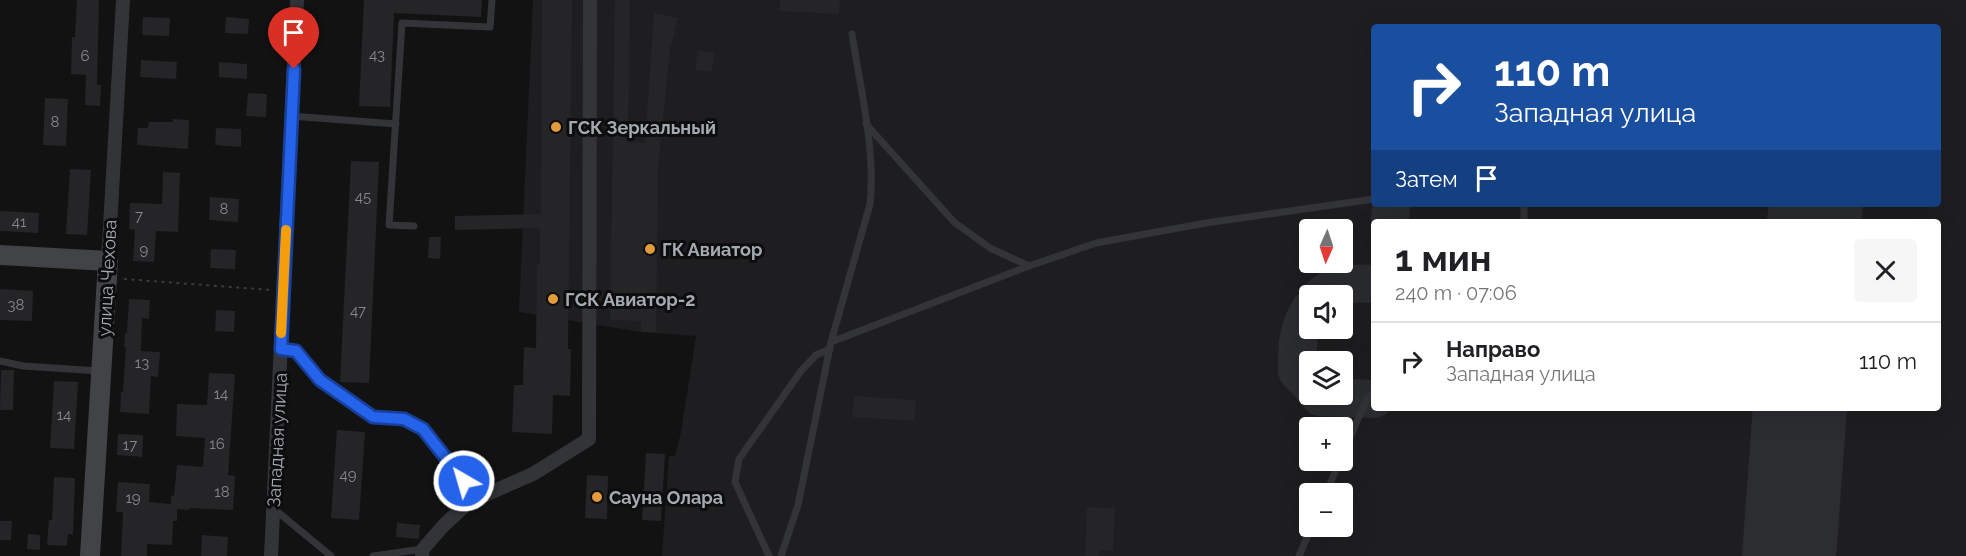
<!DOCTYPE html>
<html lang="ru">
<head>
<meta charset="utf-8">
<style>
  body { margin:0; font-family:Raleway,sans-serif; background:#f6f6f6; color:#202124; height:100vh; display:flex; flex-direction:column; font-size:22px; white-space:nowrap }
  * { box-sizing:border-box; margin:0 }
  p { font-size:20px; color:#757577 }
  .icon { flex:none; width:33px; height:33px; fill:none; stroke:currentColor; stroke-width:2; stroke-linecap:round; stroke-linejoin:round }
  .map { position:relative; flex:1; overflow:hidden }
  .details { position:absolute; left:1371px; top:219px; width:570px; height:192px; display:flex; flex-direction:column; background:#fff; border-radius:6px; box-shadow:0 6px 24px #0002 }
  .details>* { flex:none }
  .hud { position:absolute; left:1371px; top:24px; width:570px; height:183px; border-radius:6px; box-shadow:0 6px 24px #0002; background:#1a4fa0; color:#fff; overflow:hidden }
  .needle { width:39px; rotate:183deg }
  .controls { position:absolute; left:1299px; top:219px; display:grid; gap:12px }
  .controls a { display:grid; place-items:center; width:54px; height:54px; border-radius:6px; background:#fff; box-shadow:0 6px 24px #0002; font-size:30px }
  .pin { position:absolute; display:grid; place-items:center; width:51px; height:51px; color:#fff; margin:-62px -26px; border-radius:50% 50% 50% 0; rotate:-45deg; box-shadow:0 0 6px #0007 }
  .pin .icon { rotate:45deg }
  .me { position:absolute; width:66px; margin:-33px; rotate:322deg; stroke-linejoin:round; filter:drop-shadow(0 0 4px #0008) }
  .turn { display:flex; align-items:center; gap:21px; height:126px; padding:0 24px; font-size:27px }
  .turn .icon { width:78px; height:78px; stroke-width:2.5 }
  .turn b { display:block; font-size:42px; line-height:51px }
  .then { display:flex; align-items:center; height:57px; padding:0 24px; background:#0003; gap:12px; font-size:22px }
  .round { display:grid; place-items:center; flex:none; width:63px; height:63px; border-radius:6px; background:#f6f6f6 }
  .headline { display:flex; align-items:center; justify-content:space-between; height:102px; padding:0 24px }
  h1 { font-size:36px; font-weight:700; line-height:45px }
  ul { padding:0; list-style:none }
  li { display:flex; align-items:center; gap:18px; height:78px; padding:0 24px; border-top:2px solid #e0e0e0 }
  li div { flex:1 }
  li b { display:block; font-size:22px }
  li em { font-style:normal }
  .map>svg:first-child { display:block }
</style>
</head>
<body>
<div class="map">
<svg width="1966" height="556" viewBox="0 0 1966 556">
  <rect width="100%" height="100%" fill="#121213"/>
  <path fill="#1e1e20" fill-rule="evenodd" d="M533,0H1966V556H662L669,456H675L681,432L696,336L641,332L519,312ZM1374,27H1938V204H1374ZM1374,222H1938V408H1374ZM1310,230H1342V262H1310ZM1310,296H1342V328H1310ZM1310,362H1342V394H1310ZM1310,428H1342V460H1310ZM1310,494H1342V526H1310Z"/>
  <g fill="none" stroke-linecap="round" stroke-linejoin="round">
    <g stroke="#2c2d30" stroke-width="38">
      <polyline points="1390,222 1391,204"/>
      <path d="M1321,296C1335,282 1356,283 1374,284"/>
      <path d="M1310,309C1297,330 1297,347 1297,371L1310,385"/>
      <polyline points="1318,394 1320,397 1374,399"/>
    </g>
    <g stroke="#2c2d30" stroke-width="94">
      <polyline points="1814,222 1816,204"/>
      <polyline points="1789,556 1800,408"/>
    </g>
  </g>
  <g fill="#252527">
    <polygon points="77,0 99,0 97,85 101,85 100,106 85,105 86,75 71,74 72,37 75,37"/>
    <polygon points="364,0 482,0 481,17 394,13 390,107 359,106"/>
    <polygon points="542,0 572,0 568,349 571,349 570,396 553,395 552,434 512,432 514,385 523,385 524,347 536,348 537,265 540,265 540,228 455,230 455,216 541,214"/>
    <polygon points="615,0 630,0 628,142 645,143 654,13 678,18 670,49 658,167 656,332 641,332 641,321 610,320"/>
    <polygon points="780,0 840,0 839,14 779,11"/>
    <polygon points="143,17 170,18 169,36 142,35"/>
    <polygon points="226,17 249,19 248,34 225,33"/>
    <polygon points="698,50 714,53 712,72 695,70"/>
    <polygon points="141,60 177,62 176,79 140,77"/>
    <polygon points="219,62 247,64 247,79 219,77"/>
    <polygon points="248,93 267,94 266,117 246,116"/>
    <polygon points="45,98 68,99 66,146 43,145"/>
    <polygon points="173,119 189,120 188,149 137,145 138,128 148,128 149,122 173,122"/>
    <polygon points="216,128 241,129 241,147 215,145"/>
    <polygon points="351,161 379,162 369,383 340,382"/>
    <polygon points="70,169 91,170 87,235 66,234"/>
    <polygon points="163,172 180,173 178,232 156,231 154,262 133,261 135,230 129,229 130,203 162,204"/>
    <polygon points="210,197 239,199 238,222 209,220"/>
    <polygon points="0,211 39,213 38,233 0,231"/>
    <polygon points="429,237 441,237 440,259 428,258"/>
    <polygon points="211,249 236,250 235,269 210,268"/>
    <polygon points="0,289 33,291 32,321 0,320"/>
    <polygon points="129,299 150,300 149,319 142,318 141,351 160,352 158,377 151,376 149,414 120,412 121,392 123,392 126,347 124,347 125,333 127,333"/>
    <polygon points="216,310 235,311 234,332 215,331"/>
    <polygon points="1,370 14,370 13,410 0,410"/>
    <polygon points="209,373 235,374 228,475 235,476 233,510 189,508 189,510 177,509 177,521 173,521 172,545 147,544 147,556 121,556 123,512 116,512 118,482 150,484 149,502 171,504 171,496 174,496 177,465 203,467 205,438 176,436 177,404 207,405"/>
    <polygon points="54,381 78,382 74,449 50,448"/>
    <polygon points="854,396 916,400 914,421 852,417"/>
    <polygon points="337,430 365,432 359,520 331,518"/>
    <polygon points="118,434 143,435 142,457 117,455"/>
    <polygon points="646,453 665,454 661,521 642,520"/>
    <polygon points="587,475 608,476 607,519 585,518"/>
    <polygon points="54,477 75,478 73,535 68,534 67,546 47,545 49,520 52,520"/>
    <polygon points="1087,507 1115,508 1113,550 1099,550 1099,556 1085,556"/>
    <polygon points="0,521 12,521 11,540 0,540"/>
    <polygon points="397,523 420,525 419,539 396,537"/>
    <polygon points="28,534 40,535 40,550 27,549"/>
    <polygon points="202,535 228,537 227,556 201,556"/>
  </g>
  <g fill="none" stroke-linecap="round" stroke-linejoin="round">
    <polyline stroke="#393b3f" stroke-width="2" stroke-dasharray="3 4.5" stroke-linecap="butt" points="124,279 271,290"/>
    <g stroke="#333438" stroke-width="7">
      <polyline points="291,116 396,124"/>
      <polyline points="866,124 954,222 990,248 1029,266"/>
      <polyline points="1524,204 1524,222"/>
      <polyline points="414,226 389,225 402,23 490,27 492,0"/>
      <polyline points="831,342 1029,266 1096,243 1206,223 1374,199"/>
      <polyline points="281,349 296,351 320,380 373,417 404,419 423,429 478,498"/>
      <polyline points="0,361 23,366 99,371"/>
      <polyline points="1342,455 1367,399 1374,393"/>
      <polyline points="1326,494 1340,460"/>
      <polyline points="273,508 331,556"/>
      <polyline points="373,556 423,549"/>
      <polyline points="769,556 735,482 739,459 801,371 816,355 830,349"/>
      <path d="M781,556L798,505L831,342L870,204C876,153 860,86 852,34"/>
      <polyline points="1299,556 1312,526"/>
    </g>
    <g stroke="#333438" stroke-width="14">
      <polyline points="108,261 123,0"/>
      <polyline points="271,556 297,0"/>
      <polyline points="422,556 423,549 444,525 469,502 533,474 589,439 590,0"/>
    </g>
    <polyline stroke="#414347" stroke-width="20" points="0,255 108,261 90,556"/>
  </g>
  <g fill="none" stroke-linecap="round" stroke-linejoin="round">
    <defs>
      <polyline id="route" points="294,69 281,349 296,351 320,380 373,417 404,419 423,429 464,481"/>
    </defs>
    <use href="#route" stroke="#184099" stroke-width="15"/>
    <use href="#route" stroke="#2563eb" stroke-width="10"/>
    <polyline stroke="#f59e0b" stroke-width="10" points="281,333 286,230"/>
  </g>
  <g fill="#e29a3a" stroke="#0d0d0e" stroke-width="2">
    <circle cx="556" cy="127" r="6"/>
    <circle cx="650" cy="249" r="6"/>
    <circle cx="553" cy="299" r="6"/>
    <circle cx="597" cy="497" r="6"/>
  </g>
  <g text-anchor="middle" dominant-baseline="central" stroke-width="6" stroke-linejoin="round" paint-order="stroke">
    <g font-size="15" fill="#84888e">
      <text x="377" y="55">43</text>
      <text x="85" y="56">6</text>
      <text x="55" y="122">8</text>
      <text x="363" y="197">45</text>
      <text x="224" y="209">8</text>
      <text x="139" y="216">7</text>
      <text x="19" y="222">41</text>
      <text x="144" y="250">9</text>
      <text x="16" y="305">38</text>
      <text x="358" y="311">47</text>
      <text x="142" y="363">13</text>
      <text x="221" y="394">14</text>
      <text x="64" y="415">14</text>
      <text x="217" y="444">16</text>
      <text x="130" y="445">17</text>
      <text x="348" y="475">49</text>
      <text x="222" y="492">18</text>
      <text x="133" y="498">19</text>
    </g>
    <g font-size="18" font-weight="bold" fill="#a4aab2" stroke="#0d0d0e" text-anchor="start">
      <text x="568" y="127">ГСК Зеркальный</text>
      <text x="662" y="249">ГК Авиатор</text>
      <text x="565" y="299">ГСК Авиатор-2</text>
      <text x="609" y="497">Сауна Олара</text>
    </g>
    <g font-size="18" fill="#a4aab2" stroke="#0d0d0e">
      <text transform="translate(107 278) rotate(-87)">улица Чехова</text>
      <text transform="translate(277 440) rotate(-87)">Западная улица</text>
    </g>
  </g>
</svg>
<div class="controls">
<a><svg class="needle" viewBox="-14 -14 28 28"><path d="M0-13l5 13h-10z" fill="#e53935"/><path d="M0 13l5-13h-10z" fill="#757577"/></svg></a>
<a><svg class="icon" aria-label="sound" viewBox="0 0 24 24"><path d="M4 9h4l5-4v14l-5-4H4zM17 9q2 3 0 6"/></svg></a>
<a><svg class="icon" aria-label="layers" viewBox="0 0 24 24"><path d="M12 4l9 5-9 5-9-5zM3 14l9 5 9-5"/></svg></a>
<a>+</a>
<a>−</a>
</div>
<div class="pin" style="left:294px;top:69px;background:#d93025"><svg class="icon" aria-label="arrive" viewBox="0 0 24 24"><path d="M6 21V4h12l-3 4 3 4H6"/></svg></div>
<svg class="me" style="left:464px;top:481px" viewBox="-20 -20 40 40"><circle r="17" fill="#2563eb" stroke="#fff" stroke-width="3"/><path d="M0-11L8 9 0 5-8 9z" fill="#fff"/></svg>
<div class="hud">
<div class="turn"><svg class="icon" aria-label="right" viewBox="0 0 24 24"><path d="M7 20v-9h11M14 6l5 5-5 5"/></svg><div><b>110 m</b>Западная улица</div></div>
<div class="then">Затем<svg class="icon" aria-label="arrive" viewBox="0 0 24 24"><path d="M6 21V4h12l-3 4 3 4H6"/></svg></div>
</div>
<section class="details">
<div class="headline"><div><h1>1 мин</h1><p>240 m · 07:06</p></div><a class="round"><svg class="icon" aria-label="close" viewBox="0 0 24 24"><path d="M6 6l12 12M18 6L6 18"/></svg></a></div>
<ul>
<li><svg class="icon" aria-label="right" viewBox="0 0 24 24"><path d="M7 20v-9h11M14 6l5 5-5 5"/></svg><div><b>Направо</b><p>Западная улица</p></div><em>110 m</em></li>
</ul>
</section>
</div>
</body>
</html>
